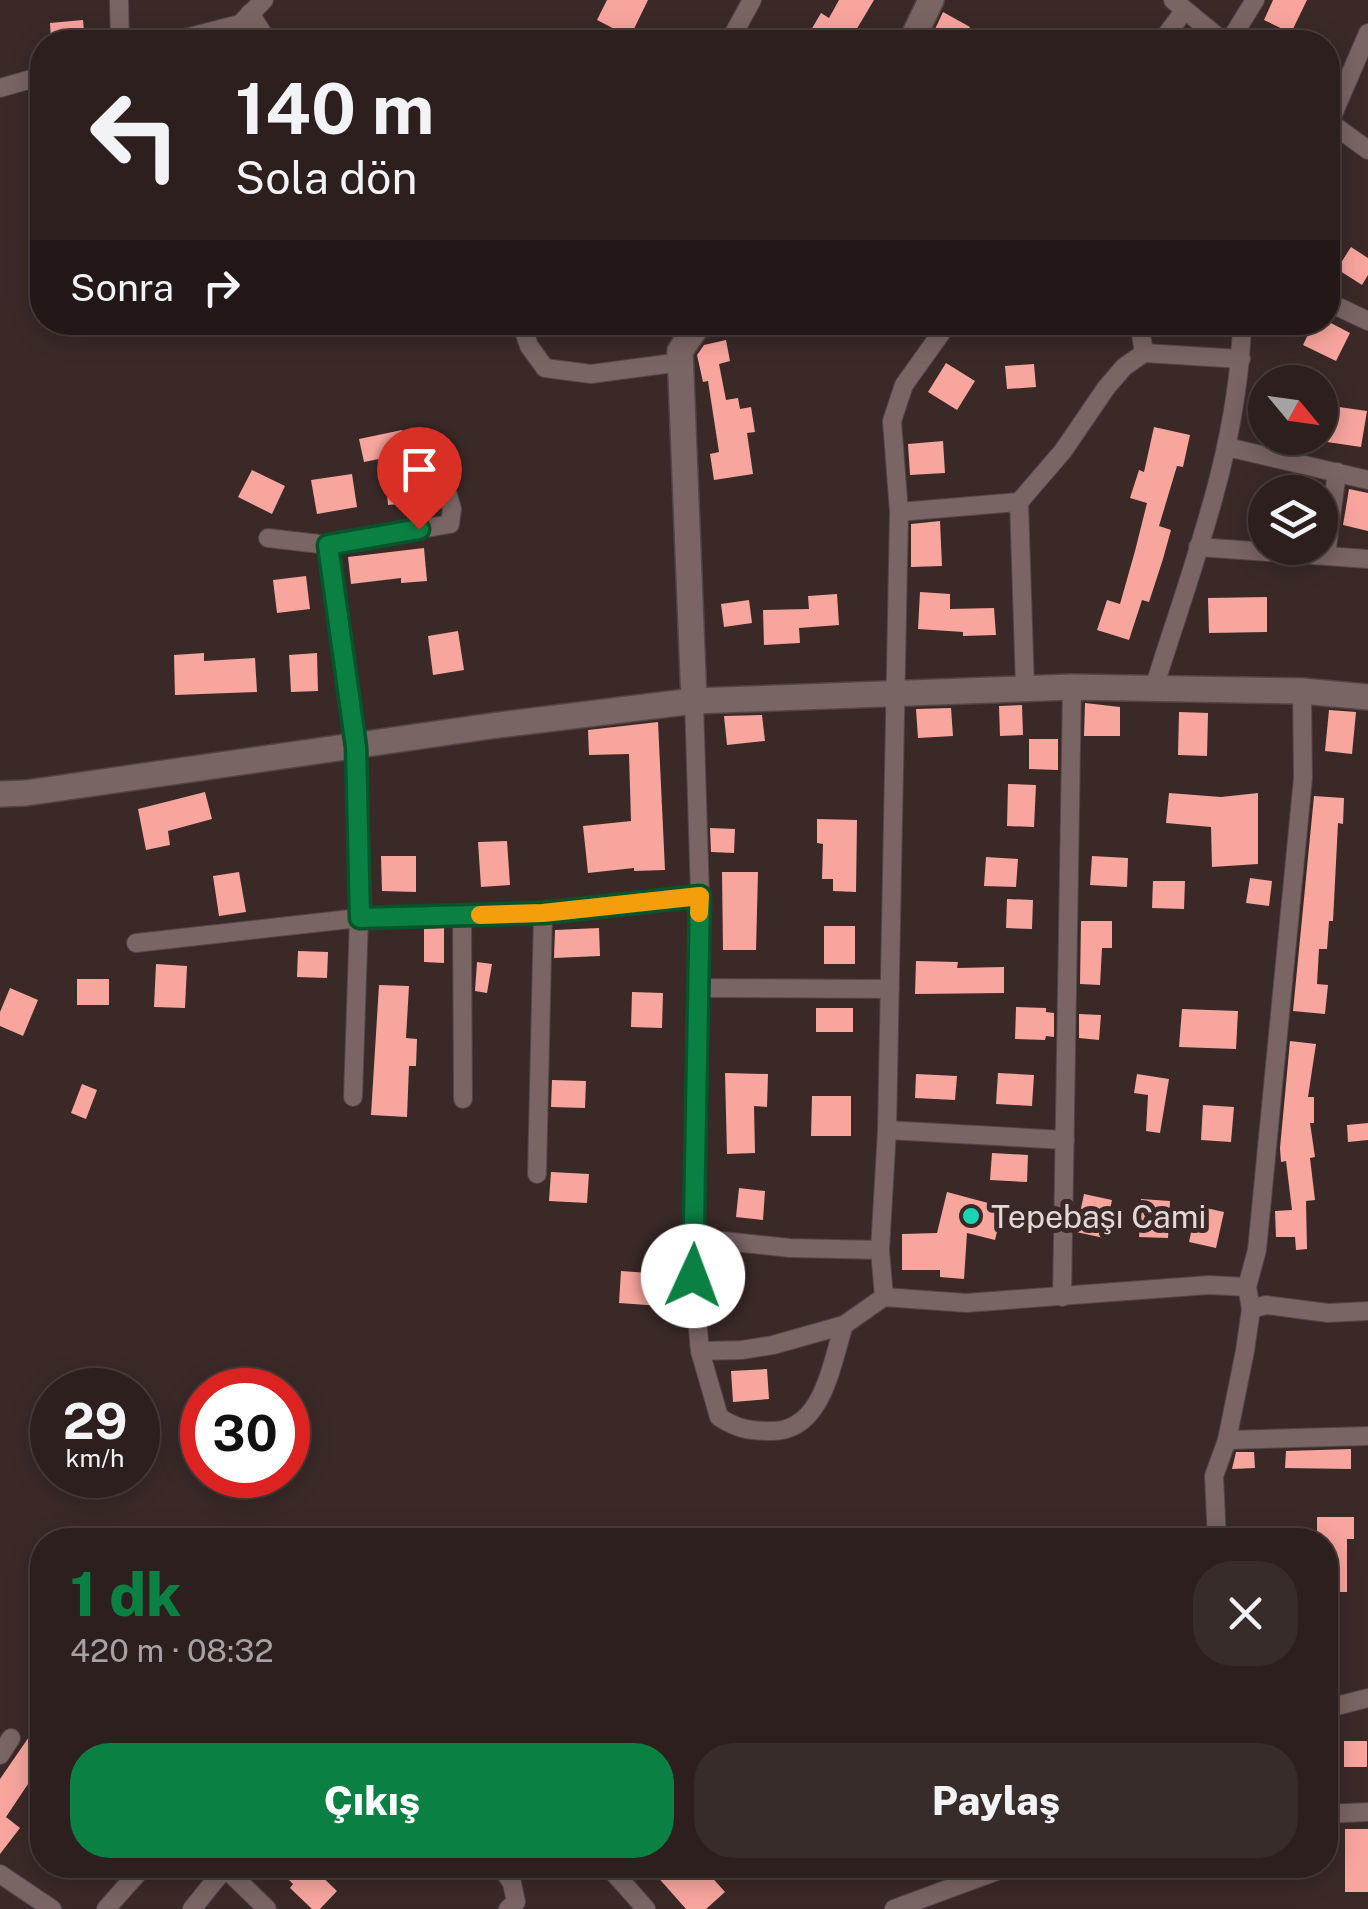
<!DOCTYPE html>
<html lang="tr">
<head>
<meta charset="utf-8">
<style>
  body { margin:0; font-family:"Public Sans",sans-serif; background:#382c2a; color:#f1f3f6; height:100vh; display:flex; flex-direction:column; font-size:38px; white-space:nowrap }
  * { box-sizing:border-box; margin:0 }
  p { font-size:32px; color:#a6a2a4 }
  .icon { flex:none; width:55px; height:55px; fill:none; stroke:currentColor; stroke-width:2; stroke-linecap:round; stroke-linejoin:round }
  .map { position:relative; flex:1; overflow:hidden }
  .drawer { position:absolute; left:30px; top:1528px; width:1308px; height:350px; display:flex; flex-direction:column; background:#2c1f1d; border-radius:40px; box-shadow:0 5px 25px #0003,0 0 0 2px #483d3b }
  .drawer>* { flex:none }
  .hud { position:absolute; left:30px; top:30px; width:1310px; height:305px; border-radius:40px; box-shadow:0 5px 25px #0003,0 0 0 2px #483d3b; background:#2c1f1d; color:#f1f3f6; overflow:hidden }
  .needle { width:65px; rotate:119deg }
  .controls { position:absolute; left:1248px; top:365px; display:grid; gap:20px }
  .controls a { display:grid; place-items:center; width:90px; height:90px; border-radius:50%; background:#2c1f1d; box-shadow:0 5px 25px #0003,0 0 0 2px #483d3b; font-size:50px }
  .speed { position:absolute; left:30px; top:1368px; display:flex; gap:20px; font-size:50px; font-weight:700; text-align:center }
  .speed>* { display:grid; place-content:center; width:130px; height:130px; border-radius:50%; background:#2c1f1d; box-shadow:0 5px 25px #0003,0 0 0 2px #483d3b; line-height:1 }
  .speed small { font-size:25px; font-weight:400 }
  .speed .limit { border:15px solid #d22; background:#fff; color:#111 }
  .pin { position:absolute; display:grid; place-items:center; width:85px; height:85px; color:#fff; margin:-102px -42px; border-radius:50% 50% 50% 0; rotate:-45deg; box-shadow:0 0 10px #0007 }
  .pin .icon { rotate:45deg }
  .me { position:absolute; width:110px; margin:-55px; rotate:2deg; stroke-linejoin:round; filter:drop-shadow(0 0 8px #0008) }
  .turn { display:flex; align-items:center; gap:35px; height:210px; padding:0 40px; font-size:45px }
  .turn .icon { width:130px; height:130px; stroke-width:2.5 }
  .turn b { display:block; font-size:70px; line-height:85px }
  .then { display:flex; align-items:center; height:95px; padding:0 40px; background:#0003; gap:20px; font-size:38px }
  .round { display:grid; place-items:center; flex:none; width:105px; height:105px; border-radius:40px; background:#382c2a }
  .overview { display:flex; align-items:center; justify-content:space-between; height:170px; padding:0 40px }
  h1 { font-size:60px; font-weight:800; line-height:75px; color:#0b8043 }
  .cta { display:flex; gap:20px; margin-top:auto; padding:20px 40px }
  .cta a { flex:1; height:115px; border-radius:40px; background:#0b8043; color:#fff; font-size:40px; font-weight:800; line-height:115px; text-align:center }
  .cta a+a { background:#382c2a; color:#f1f3f6 }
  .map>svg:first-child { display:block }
</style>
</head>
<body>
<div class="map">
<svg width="1368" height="1909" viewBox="0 0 1368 1909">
  <rect width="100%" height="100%" fill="#3a2927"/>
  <g fill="#f8a59e">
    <polygon points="607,0 648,0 630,37 597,20"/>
    <polygon points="839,0 874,0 849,42 804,42 821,13 829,18"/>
    <polygon points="1273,0 1307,0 1291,33 1264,20"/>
    <polygon points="943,12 970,27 961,42 929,42"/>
    <polygon points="83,20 85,42 51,42 50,23"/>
    <polygon points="1351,247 1368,258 1368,275 1362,285 1337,269"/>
    <polygon points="1314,322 1329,322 1350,333 1336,361 1303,345"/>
    <polygon points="726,340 730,361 719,364 726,400 738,398 740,409 751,407 755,432 747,433 753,474 714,480 710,454 719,452 708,381 703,382 697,355 704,345"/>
    <polygon points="946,363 975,381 957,410 928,392"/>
    <polygon points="1034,364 1036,387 1007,389 1005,366"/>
    <polygon points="1332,406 1367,411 1361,447 1327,442"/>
    <polygon points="1154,427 1190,435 1183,467 1177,466 1159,526 1171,530 1163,559 1149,602 1142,600 1129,640 1097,630 1107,600 1120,604 1135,551 1147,503 1130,498 1139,470 1144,472"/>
    <polygon points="402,430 412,474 418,473 420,502 388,505 384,458 364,462 359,439"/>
    <polygon points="943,441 945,473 910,475 908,444"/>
    <polygon points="252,470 285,486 272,514 238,497"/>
    <polygon points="352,474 357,507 317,514 311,480"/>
    <polygon points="1349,489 1368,493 1368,531 1343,525"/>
    <polygon points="940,521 942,566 911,567 911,524"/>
    <polygon points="424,548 427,581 401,583 401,578 351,584 348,557"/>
    <polygon points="306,576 310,609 277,613 273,580"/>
    <polygon points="920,592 950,594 950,609 994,608 996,635 963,636 963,632 918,629"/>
    <polygon points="837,594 839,625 799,628 800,643 764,645 763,610 809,609 808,596"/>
    <polygon points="1267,597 1267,632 1209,633 1208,598"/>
    <polygon points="749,600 752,623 724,627 721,604"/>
    <polygon points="458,631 464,670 433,675 428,636"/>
    <polygon points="204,653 204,661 255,658 257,692 175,695 174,655"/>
    <polygon points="317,653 318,691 291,692 289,655"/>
    <polygon points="1085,703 1120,707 1120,736 1084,736"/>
    <polygon points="1022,705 1023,735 1000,736 999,706"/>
    <polygon points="951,708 953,736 918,738 916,709"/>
    <polygon points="1329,710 1356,712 1352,754 1325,751"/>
    <polygon points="1179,712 1208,713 1207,756 1178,755"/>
    <polygon points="762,715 765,741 727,745 724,716"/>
    <polygon points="658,722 665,870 634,871 634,868 588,873 583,826 631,821 629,754 589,755 588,730"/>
    <polygon points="1029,739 1058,739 1058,770 1029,769"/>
    <polygon points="1008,784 1036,785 1034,827 1007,826"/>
    <polygon points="205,792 212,819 168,831 170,845 146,850 138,809"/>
    <polygon points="1169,793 1221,797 1258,793 1258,864 1212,867 1211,827 1166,823"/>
    <polygon points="1314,796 1344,798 1343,824 1338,823 1333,921 1329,921 1327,949 1319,949 1317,984 1328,985 1325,1014 1293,1011"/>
    <polygon points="817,819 857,820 856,892 833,891 833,879 822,879 823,844 817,843"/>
    <polygon points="710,828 735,829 734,853 711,852"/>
    <polygon points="507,841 510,885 481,887 478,842"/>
    <polygon points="381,856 416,856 416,892 382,891"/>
    <polygon points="1092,856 1128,858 1127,887 1090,885"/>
    <polygon points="986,857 1018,859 1016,887 984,886"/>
    <polygon points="239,872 246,912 219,916 213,876"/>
    <polygon points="722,872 758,872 756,950 723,950"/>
    <polygon points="1250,878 1272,881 1269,906 1246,903"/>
    <polygon points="1153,881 1185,881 1184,909 1152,908"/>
    <polygon points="1007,899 1033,900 1032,929 1006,928"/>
    <polygon points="1081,921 1112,921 1112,948 1102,948 1100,985 1080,984"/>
    <rect x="824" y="926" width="31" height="38"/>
    <polygon points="444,928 444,963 424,962 424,929"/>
    <polygon points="599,928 600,956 554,958 555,930"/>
    <polygon points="298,951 328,952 327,978 297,977"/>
    <polygon points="916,961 958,962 957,968 1004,967 1004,993 915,994"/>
    <polygon points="477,962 492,964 487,993 475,991"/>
    <polygon points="156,964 187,966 185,1008 154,1007"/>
    <rect x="77" y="979" width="32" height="26"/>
    <polygon points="379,985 409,986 406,1038 417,1039 416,1066 409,1066 407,1117 371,1115"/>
    <polygon points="10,988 38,1000 23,1036 0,1026 0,1012"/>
    <polygon points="632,992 663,993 662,1028 631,1027"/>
    <polygon points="1016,1007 1046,1008 1046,1012 1054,1013 1054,1037 1046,1036 1045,1040 1015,1039"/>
    <rect x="816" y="1008" width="37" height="24"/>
    <polygon points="1182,1009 1238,1011 1236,1049 1179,1047"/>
    <polygon points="1079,1014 1101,1015 1099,1040 1079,1038"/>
    <polygon points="1290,1041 1316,1044 1308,1097 1314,1097 1314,1123 1310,1123 1315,1157 1310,1158 1315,1200 1306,1201 1307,1249 1296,1250 1295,1237 1276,1237 1275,1211 1292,1210 1286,1161 1281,1162 1280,1148"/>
    <polygon points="725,1073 768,1074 767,1107 754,1106 755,1153 727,1154"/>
    <polygon points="998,1073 1034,1075 1032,1106 996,1104"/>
    <polygon points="916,1074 957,1076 955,1100 915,1098"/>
    <polygon points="1137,1074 1169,1079 1160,1133 1146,1131 1148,1095 1134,1093"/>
    <polygon points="552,1080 586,1081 585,1108 551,1107"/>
    <polygon points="82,1084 97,1090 86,1119 71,1113"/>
    <polygon points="812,1096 851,1096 851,1136 811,1136"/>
    <polygon points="1203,1105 1234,1107 1231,1142 1201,1140"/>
    <polygon points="1368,1123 1368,1140 1348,1142 1347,1125"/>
    <polygon points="992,1153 1028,1155 1027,1182 990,1180"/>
    <polygon points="551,1172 589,1174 587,1203 549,1201"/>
    <polygon points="739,1188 765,1191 763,1220 736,1217"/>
    <polygon points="947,1192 1003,1207 995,1240 967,1233 964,1279 940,1277 940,1270 902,1270 902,1234 937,1233"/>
    <polygon points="1084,1194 1112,1200 1104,1238 1076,1232"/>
    <polygon points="1141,1199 1170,1201 1168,1238 1139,1237"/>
    <polygon points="1197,1206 1224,1212 1216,1248 1189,1242"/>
    <polygon points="621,1271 663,1274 661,1306 619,1303"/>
    <polygon points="767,1369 769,1399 733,1402 731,1371"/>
    <polygon points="1351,1449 1351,1469 1285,1468 1286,1451"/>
    <polygon points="1236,1452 1254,1452 1255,1468 1232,1469"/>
    <polygon points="1317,1517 1354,1517 1354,1539 1347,1539 1347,1592 1325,1592 1325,1540 1317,1540"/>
    <polygon points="42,1718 42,1763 6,1817 20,1828 0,1854 0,1779"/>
    <polygon points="1339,1720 1340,1749 1325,1750 1325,1721"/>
    <rect x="1344" y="1741" width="23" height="26"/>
    <rect x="1345" y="1829" width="23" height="63"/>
    <polygon points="274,1865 310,1865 337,1891 320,1909 312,1909 290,1888 293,1884"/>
    <polygon points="647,1865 701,1865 725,1892 706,1909 686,1909"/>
  </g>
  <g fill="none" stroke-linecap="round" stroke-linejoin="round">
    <defs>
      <g id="street">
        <polyline points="119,0 120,42"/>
        <polyline points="1173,0 1224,42"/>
        <polyline points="250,13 268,42"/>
        <polyline points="170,42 240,24 264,0"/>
        <polyline points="729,42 752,0"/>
        <polyline points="1161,42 1184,11"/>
        <polyline points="1229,42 1255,0"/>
        <polyline points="0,88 42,76"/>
        <polyline points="1328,121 1368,150"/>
        <polyline points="1328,126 1368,33"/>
        <polyline points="1328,302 1368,321"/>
        <polyline points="521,322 529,346 545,368 591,374 681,362"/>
        <polyline points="1139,322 1144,353"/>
        <polyline points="1227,447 1368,480"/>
        <polyline points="899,512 1019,502"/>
        <polyline points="268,538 328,545 450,524 452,509 442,475"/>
        <polyline points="328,545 356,747 359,918 353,1097"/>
        <polyline points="1198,547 1368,559"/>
        <polyline points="1326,555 1337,472"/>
        <polyline points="1025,687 1019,502 1063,451 1106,388 1124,367 1144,353 1241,359"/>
        <path d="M1154,688C1191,569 1239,449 1242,322"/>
        <path d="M694,701L700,896L693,1276L700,1351L719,1417C737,1429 750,1431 771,1431C823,1432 831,1364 844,1325"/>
        <polyline points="462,916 463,1099"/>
        <polyline points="136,943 359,918 543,913 700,896"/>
        <polyline points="698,988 890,989"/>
        <polyline points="887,1130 1065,1140"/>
        <polyline points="537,1174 543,913"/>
        <polyline points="695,1238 790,1248 880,1250"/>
        <polyline points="884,1297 880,1250 887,1130 899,512 892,421 904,385 949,322"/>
        <polyline points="1062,1297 1072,687"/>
        <polyline points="1251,1309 1266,1305 1328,1313 1368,1311"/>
        <polyline points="700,1351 742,1350 773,1345 844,1325 884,1297 966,1303 1209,1285 1247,1287"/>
        <polyline points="1227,1440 1368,1436"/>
        <polyline points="1217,1540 1214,1476 1227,1440 1245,1351 1251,1309 1247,1287 1257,1250 1303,778 1302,691"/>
        <polyline points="1325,1709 1368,1698"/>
        <polyline points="0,1755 11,1738"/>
        <polyline points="1325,1814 1368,1812"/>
        <polyline points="222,1865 267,1909"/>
        <polyline points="500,1865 512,1883 516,1902 508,1909"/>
        <polyline points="607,1865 646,1909"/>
        <polyline points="0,1874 52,1909"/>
        <polyline points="106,1909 145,1865"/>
        <polyline points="192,1909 225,1868"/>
        <polyline points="894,1909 1013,1865"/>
      </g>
      <g id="secondary">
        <polyline points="911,42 931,0"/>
        <polyline points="694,701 680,351 700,322"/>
        <polyline points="0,794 26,793 491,726 694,701 1072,687 1302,691 1368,697"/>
      </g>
    </defs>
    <use href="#street" stroke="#544544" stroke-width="20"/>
    <use href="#secondary" stroke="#544544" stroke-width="28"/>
    <use href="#street" stroke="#796563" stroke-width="18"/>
    <use href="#secondary" stroke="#796563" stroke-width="25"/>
  </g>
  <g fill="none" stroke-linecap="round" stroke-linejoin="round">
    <defs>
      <polyline id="route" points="419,529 328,545 356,747 360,918 543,913 700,896 693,1276"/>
    </defs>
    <use href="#route" stroke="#07532c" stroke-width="25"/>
    <use href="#route" stroke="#0b8043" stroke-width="18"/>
    <polyline stroke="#f59e0b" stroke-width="18" points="480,915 543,913 700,896 699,913"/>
  </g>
  <circle fill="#19d5b2" stroke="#3a2927" stroke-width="4" cx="971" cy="1216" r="10"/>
  <g text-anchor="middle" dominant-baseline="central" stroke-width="10" stroke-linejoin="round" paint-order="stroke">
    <g font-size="32" fill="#e5d9d8" stroke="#3a2927" text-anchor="start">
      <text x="991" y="1216">Tepebaşı Cami</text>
    </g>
  </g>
</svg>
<div class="controls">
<a><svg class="needle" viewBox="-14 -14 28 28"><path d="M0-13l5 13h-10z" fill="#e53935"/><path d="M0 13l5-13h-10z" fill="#a6a2a4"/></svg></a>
<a><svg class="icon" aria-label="layers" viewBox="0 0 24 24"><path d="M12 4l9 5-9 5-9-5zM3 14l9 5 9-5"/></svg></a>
</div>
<div class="speed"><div>29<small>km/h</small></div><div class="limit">30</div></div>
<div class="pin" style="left:419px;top:529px;background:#d93025"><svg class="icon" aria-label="arrive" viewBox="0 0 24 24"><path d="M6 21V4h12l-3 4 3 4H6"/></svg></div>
<svg class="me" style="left:693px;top:1276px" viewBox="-20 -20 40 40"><circle r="19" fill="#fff"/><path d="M0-13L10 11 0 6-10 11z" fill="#0b8043"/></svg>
<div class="hud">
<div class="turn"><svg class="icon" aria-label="left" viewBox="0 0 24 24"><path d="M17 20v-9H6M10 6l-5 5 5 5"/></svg><div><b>140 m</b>Sola dön</div></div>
<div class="then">Sonra<svg class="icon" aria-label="right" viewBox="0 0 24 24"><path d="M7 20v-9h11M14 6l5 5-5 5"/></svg></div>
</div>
<section class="drawer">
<div class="overview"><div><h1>1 dk</h1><p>420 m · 08:32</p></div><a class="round"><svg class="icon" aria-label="close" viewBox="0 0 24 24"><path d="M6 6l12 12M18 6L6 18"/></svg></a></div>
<div class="cta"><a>Çıkış</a><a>Paylaş</a></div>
</section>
</div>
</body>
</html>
